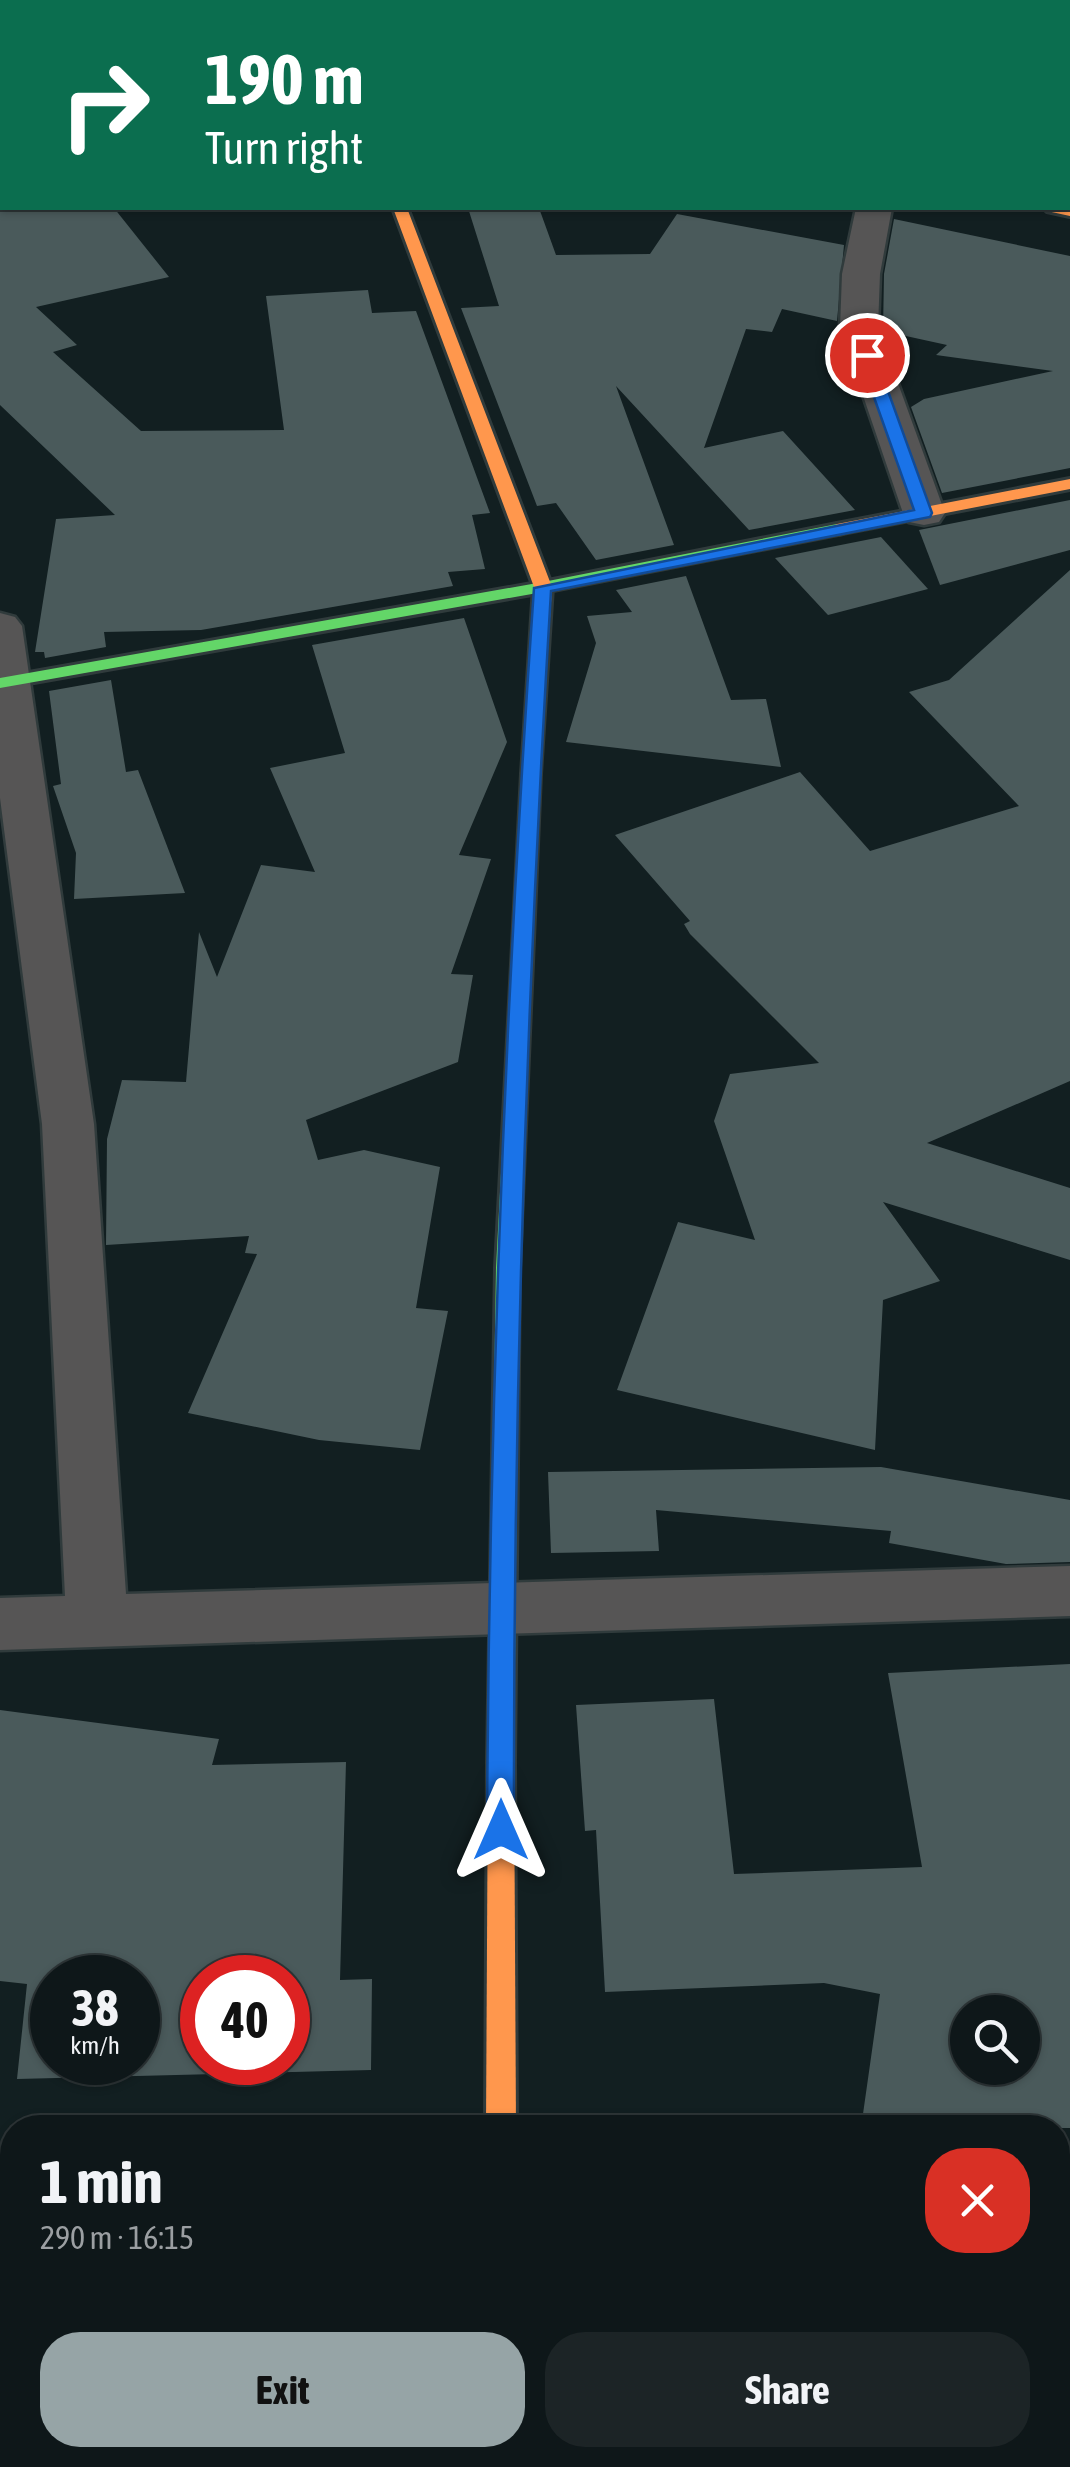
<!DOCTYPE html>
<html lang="en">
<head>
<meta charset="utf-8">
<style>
  body { margin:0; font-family:"Asap Condensed",sans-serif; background:#1c2426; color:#f1f3f6; height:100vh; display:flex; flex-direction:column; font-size:38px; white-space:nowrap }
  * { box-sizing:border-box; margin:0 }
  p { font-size:32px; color:#9b9fa2 }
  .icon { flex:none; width:55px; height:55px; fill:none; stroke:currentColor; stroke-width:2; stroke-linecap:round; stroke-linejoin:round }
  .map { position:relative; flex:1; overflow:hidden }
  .side { position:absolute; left:0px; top:2115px; width:1070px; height:352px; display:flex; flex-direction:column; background:#0e1719; border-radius:40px 40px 0 0; box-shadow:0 2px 8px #0004,0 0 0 2px #2e3638 }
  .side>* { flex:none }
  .hud { position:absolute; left:0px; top:0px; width:1070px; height:210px; box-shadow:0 2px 8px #0004,0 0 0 2px #2e3638; background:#0b6e4f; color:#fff; overflow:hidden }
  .buttons { position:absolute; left:950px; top:1995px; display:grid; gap:20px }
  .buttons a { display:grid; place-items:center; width:90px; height:90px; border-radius:50%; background:#0e1719; box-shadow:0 2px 8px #0004,0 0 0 2px #2e3638; font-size:50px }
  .speed { position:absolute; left:30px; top:1955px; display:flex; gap:20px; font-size:50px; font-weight:700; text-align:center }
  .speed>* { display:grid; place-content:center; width:130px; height:130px; border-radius:50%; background:#0e1719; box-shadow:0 2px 8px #0004,0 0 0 2px #2e3638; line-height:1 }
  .speed small { font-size:25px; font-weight:400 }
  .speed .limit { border:15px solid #d22; background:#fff; color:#111 }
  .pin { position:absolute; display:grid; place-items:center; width:85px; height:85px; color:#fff; margin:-42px; border:5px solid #fff; border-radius:50%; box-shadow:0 2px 10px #0007 }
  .me { position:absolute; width:110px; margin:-55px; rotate:0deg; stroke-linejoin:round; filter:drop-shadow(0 0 8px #0008) }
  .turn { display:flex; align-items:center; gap:35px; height:210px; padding:0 40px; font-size:45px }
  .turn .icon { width:130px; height:130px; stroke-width:2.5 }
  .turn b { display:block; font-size:70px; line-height:85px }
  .round { display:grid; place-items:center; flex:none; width:105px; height:105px; border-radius:40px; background:#1c2426 }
  .head { display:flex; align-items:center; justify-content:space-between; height:170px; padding:0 40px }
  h1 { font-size:60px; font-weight:700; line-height:75px }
  .cta { display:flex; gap:20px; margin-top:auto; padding:20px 40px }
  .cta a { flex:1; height:115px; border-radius:40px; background:#96a4a6; color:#111; font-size:40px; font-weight:700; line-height:115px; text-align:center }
  .cta a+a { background:#1c2426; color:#f1f3f6 }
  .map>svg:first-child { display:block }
</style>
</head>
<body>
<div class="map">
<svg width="1070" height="2467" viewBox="0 0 1070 2467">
  <rect width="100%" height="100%" fill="#121f21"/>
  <g fill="#4a5a5b" fill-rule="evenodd">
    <polygon points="0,208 114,208 169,277 36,307 77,345 53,352 141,431 284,430 266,296 368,290 372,313 416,311 490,513 472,515 485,569 448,572 453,586 201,630 104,632 106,647 45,658 44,652 35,652 56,519 115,515 0,405"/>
    <polygon points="468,208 539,208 556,255 650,254 677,214 844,245 837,321 782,309 772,332 746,329 704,448 783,431 855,510 749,530 616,386 674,545 596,560 556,503 537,506 461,308 499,306"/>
    <polygon points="894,219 1070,256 1070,468 942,493 911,407 924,399 1053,371 936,355 947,345 883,331 884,274"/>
    <polygon points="1070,500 1070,550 940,585 919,530"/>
    <polygon points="881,537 928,589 828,615 775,558"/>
    <polygon points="1070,570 1070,1081 927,1143 1070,1188 1070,1260 883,1202 940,1281 883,1300 875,1450 617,1390 678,1222 755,1240 714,1121 730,1074 819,1063 690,934 684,924 690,921 615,835 800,772 870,851 1019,806 909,692 949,680"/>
    <polygon points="686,576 731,700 766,699 781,767 566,742 596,643 587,616 632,612 616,590"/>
    <polygon points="464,618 507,742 459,855 491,859 451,974 473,975 458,1062 306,1120 318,1160 364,1150 440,1167 416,1308 448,1311 420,1450 319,1440 188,1413 257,1254 245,1253 249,1236 106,1245 107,1139 122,1080 186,1082 199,932 217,977 261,865 315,872 270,768 345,753 312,645"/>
    <polygon points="111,680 126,772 138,770 185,893 74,899 76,853 53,786 61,784 49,691"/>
    <polygon points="881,1467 1070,1500 1070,1562 1006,1564 889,1543 891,1531 656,1510 659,1551 551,1553 548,1472"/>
    <path d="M1070,1664V2128H861L880,1994L824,1983L605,1992L596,1830L585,1831L576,1705L714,1699L734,1874L922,1867L888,1673ZM968,2012H1022V2068H968Z"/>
    <path d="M0,1710L219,1739L212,1765L346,1762L340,1980L372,1979L371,2070L17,2079L27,1984L0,1981ZM52,1978H138V2062H52ZM202,1978H288V2062H202Z"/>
  </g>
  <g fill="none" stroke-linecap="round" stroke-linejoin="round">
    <defs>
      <g id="street">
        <rect x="312" y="0" width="32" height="2"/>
        <polygon points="763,0 795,0 796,2 764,2"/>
        <polygon points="856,208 892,208 880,274 878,328 945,513 939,522 924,525 909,522 903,513 840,328 842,274"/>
        <polygon points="0,613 15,617 22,626 94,1124 126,1594 1070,1566 1070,1616 0,1650 0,1598 65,1596 42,1124 0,798"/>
        <rect x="462" y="2455" width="78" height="12"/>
      </g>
      <g id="fast">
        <polygon points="837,524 846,529 843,533 543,592 0,688 0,678 543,582"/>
        <polygon points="531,768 540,774 519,1268 514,1762 510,1770 501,1773 492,1770 488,1762 496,1268 522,774"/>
      </g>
      <g id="slow">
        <polygon points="393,208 407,208 552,587 540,774 531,780 522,774 534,587"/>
        <polygon points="1045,208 1070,208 1070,216 1047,211"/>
        <polygon points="1070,479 1070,489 837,534 828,529 837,524"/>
        <polygon points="501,1751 510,1754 514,1762 516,2128 486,2128 488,1762 492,1754"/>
      </g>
    </defs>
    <use href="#street" stroke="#303b3c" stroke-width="5"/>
    <use href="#fast" stroke="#303b3c" stroke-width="6"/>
    <use href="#slow" stroke="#303b3c" stroke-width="6"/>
    <use href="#street" fill="#565555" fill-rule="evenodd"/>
    <use href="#fast" fill="#63d668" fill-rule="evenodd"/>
    <use href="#slow" fill="#ff974d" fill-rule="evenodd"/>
  </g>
  <path fill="#1a73e8" stroke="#114b97" stroke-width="2.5" d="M867,350L875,355L932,513L930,517L551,591C526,1003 513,1417 514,1830L510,1838L501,1842L491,1838L487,1830C489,1415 505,1001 534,588L914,510L859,355Z"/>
</svg>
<div class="buttons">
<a><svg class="icon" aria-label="search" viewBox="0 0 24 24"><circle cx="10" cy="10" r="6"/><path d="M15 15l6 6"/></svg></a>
</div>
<div class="speed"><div>38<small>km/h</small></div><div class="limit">40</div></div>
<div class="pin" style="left:867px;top:355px;background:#d93025"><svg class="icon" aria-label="arrive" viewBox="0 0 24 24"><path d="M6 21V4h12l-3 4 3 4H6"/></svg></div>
<svg class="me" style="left:501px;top:1830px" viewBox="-20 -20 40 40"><path d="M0-17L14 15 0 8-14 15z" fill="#1a73e8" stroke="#fff" stroke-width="4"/></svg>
<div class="hud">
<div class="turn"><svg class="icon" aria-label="right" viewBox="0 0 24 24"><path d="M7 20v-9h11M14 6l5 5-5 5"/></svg><div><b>190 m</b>Turn right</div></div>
</div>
<section class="side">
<div class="head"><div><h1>1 min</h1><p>290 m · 16:15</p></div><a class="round" style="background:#d93025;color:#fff"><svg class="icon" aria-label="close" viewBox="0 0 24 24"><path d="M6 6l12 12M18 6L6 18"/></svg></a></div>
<div class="cta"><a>Exit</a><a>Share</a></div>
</section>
</div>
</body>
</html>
